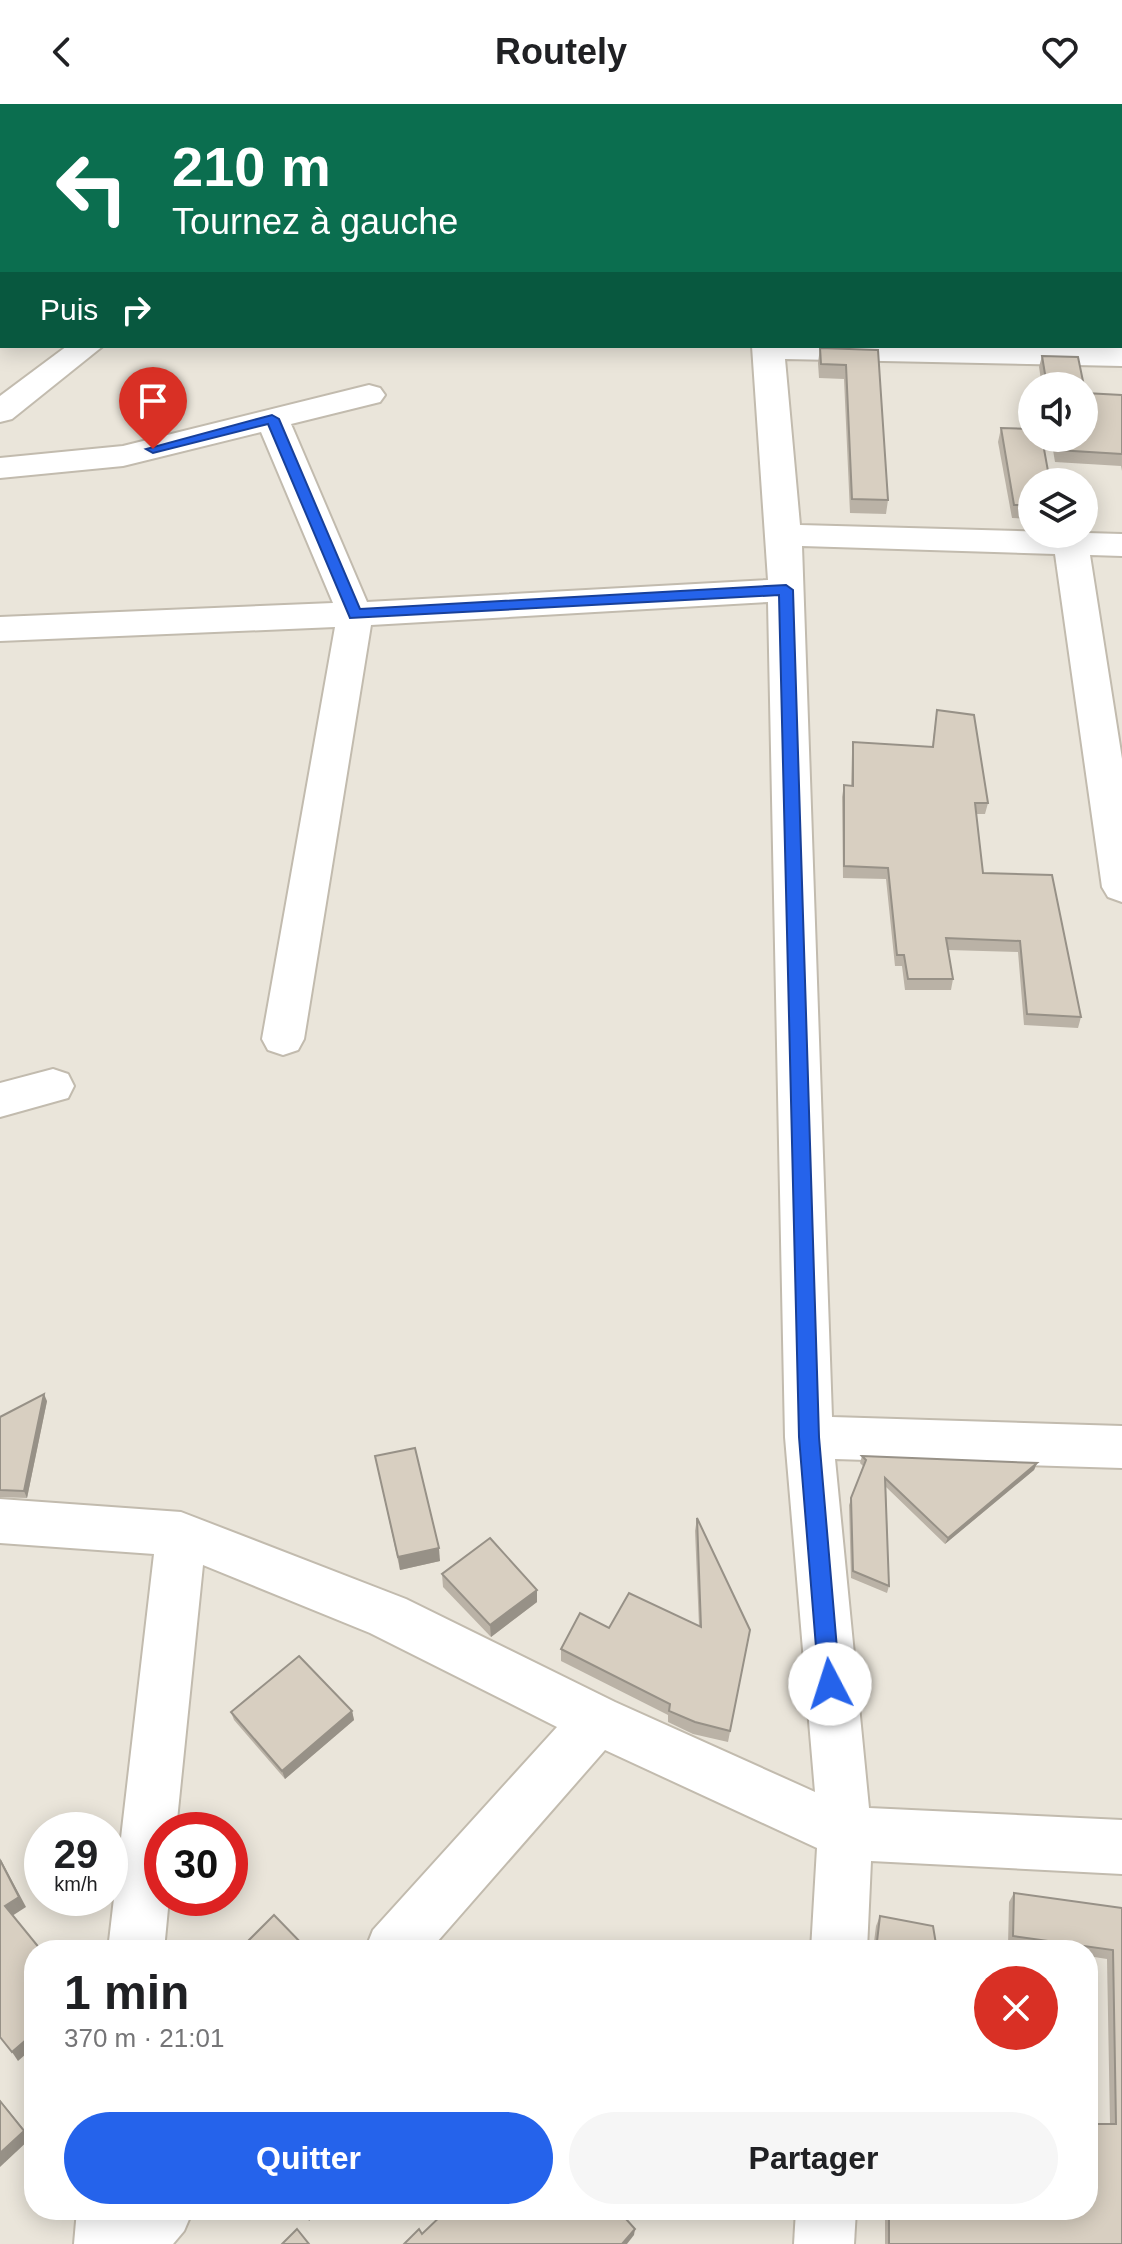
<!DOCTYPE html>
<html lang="fr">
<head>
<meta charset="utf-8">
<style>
  body { margin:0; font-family:Helvetica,sans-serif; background:#f6f6f6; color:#202124; height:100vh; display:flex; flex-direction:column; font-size:30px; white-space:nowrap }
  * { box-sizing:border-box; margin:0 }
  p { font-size:26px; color:#757577 }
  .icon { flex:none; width:44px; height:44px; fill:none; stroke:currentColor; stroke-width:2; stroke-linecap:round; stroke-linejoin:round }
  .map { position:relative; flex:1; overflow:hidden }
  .panel { position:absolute; left:24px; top:1836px; width:1074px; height:280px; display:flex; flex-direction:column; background:#fff; border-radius:32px; box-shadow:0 4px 20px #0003 }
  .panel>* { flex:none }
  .banner { position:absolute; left:0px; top:0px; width:1122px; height:244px; box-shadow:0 4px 20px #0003; background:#0b6e4f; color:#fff; overflow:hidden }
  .tools { position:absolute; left:1018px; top:268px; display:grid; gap:16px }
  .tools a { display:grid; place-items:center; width:80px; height:80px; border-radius:50%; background:#fff; box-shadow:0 4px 20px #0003; font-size:40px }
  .speed { position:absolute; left:24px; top:1708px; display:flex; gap:16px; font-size:40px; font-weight:700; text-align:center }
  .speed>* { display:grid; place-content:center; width:104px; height:104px; border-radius:50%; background:#fff; box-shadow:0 4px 20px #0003; line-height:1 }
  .speed small { font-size:20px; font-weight:400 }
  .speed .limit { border:12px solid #d22; background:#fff; color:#111 }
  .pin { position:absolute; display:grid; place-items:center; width:68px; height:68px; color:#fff; margin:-82px -34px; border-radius:50% 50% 50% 0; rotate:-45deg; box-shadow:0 0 8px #0007 }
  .pin .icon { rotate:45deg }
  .me { position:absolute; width:88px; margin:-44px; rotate:355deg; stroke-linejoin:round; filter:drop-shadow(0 0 6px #0008) }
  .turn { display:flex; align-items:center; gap:28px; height:168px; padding:0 40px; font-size:36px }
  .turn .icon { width:104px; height:104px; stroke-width:2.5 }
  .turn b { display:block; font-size:56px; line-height:68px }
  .then { display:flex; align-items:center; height:76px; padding:0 40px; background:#0003; gap:16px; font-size:30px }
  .round { display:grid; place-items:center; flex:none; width:84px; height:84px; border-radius:42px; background:#f6f6f6 }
  .head { display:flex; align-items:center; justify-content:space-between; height:136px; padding:0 40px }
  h1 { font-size:48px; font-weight:800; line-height:60px }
  .cta { display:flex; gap:16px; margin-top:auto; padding:16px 40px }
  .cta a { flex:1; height:92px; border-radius:48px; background:#2563eb; color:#fff; font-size:32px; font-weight:800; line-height:92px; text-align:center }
  .cta a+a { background:#f6f6f6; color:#202124 }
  header { display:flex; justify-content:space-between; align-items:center; height:104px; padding:0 40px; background:#fff; font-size:36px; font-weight:800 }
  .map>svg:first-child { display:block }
</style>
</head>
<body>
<header><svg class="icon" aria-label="back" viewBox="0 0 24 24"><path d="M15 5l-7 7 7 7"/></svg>Routely<svg class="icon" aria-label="heart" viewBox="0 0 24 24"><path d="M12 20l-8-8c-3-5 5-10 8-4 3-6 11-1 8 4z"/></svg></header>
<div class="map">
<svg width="1122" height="2140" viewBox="0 0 1122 2140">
  <rect width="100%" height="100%" fill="#f6f3ec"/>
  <path fill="#eae5da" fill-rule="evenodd" d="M0,0H1122V2140H0ZM2,2H1120V242H2ZM1032,282H1084V334H1032ZM1032,378H1084V430H1032ZM42,1726H110V1794H42ZM162,1726H230V1794H162ZM34,1846H1088V2106H34Z"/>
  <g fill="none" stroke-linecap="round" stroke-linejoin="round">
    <defs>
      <g id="street">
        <polygon points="361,0 390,0 360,2"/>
        <rect x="750" y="0" width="28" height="2"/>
        <rect x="996" y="0" width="28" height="2"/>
        <rect x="1120" y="70" width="2" height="18"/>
        <polygon points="67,242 103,242 12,315 0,318 0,292"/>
        <polygon points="752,242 1122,242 1122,262 785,255 800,421 1122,430 1122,452 1090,451 1122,655 1122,798 1108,793 1102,783 1055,450 802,442 832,1313 1122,1322 1122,1364 835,1355 869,1704 1122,1716 1122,1770 871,1757 867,1846 811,1846 817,1744 605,1646 430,1846 365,1846 373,1826 557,1623 370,1529 203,1461 176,1726 162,1726 162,1794 169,1794 164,1846 108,1846 154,1450 0,1439 0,1395 181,1408 406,1495 615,1598 815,1688 785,1333 768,498 371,521 304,935 298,946 283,951 268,946 262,935 335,523 0,537 0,513 333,499 261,328 123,362 0,374 0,354 123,342 369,281 380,284 385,291 380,298 291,320 367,498 768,476"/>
        <polygon points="53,965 68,970 74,982 68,994 0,1013 0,979"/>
        <polygon points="77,2106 193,2106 184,2127 173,2140 74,2140"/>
        <polygon points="796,2106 856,2106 854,2140 794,2140"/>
      </g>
    </defs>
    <use href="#street" stroke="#c2bbae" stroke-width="4"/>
    <polyline stroke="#c4b79f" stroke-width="4" stroke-dasharray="3 3" stroke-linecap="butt" points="179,0 182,2"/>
    <use href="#street" fill="#fff" fill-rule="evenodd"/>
  </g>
  <g fill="#bab2a6">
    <polygon points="820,244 878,246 888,396 886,410 850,409 844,275 819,274 818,259"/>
    <polygon points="1042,252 1084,282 1042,282 1039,263"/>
    <polygon points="1085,289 1122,291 1122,367 1121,362 1055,358 1051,334 1084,334"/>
    <polygon points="1001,324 1032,378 1032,415 1012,414 998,338"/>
    <polygon points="937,606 988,699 985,710 976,710 983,769 1081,913 1078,924 1024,921 1018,848 948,846 953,875 951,886 905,886 902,862 895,862 886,775 843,774 842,693 844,681 851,682 852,649 853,638 932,643"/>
    <polygon points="47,1297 27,1394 0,1393 0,1313"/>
    <polygon points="375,1352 440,1457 400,1466"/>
    <polygon points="862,1352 1037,1359 1034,1366 945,1440 886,1383 889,1482 887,1489 851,1474 849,1401 863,1362 860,1359"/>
    <polygon points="697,1414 750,1526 728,1638 693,1630 668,1618 668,1611 561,1557 561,1545 609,1524 699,1522 695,1427"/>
    <polygon points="442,1470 537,1486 537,1498 491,1533 443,1483"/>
    <polygon points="352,1607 354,1616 285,1675 234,1616 231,1608"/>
    <polygon points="1014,1789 1122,1804 1122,2140 885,2140 885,2106 1088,2106 1110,2020 1107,1855 1088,1852 1088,1846 1044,1846 1008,1841 1009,1798"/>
    <polygon points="880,1812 937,1846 873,1846 876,1822"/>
  </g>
  <g fill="#979187">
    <polygon points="44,1290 47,1297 27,1394 24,1387"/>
    <polygon points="1037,1359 1034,1366 945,1440 948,1434"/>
    <polygon points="439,1444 440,1457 400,1466 398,1453"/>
    <polygon points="537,1486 537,1498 491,1533 490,1521"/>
    <polygon points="352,1607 354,1616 285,1675 282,1667"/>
    <polygon points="0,1754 26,1803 12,1812 5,1802"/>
    <polygon points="34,1929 34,1943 18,1957 12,1948"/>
    <polygon points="0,1996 31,2034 0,2063"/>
    <polygon points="310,2106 321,2106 309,2117 306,2110"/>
    <polygon points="635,2125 634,2131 627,2140 622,2140"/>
  </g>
  <g fill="#d8cfc1" stroke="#979187" stroke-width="2">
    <polygon points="820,244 878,246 888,396 852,395 846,261 821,260"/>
    <polygon points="1042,252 1078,253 1084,282 1047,282"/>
    <polygon points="1084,284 1085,289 1122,291 1122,350 1057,346 1055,334 1084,334"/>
    <polygon points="1001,324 1032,325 1032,334 1042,334 1050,378 1032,378 1032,401 1014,401"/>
    <polygon points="937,606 974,611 988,699 975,699 983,769 1052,771 1081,913 1027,910 1020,837 946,834 953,875 908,875 904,851 897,851 888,764 844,762 844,681 853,682 853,638 933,643"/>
    <polygon points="44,1290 24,1387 0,1386 0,1313"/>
    <polygon points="415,1344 439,1444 398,1453 375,1352"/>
    <polygon points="862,1352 1037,1359 948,1434 885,1374 889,1482 853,1467 851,1394 866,1356"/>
    <polygon points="697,1414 750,1526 730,1627 695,1618 669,1607 670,1600 561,1545 580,1509 609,1524 629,1489 701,1523"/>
    <polygon points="490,1434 537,1486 490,1521 442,1470"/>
    <polygon points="299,1552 352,1607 282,1667 231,1608"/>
    <polygon points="0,1756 19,1793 5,1802 41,1846 34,1846 34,1929 12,1948 0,1933"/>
    <polygon points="1014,1789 1122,1804 1122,2140 889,2140 889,2106 1088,2106 1088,2020 1116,2020 1113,1846 1013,1832"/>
    <polygon points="274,1811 308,1846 239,1846"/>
    <polygon points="880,1812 933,1822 937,1846 876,1846"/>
    <polygon points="0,1997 24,2027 0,2049"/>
    <polygon points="447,2106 618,2106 635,2125 622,2140 404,2140 419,2125 422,2130"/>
    <polygon points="297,2125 309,2140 282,2140"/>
  </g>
  <polygon fill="#2563eb" stroke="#184099" stroke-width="2" points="272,311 279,315 360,505 786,481 793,486 819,1333 840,1580 837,1588 830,1591 822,1588 819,1580 799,1333 779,491 350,514 268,320 153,349 146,345"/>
</svg>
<div class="tools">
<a><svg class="icon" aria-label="sound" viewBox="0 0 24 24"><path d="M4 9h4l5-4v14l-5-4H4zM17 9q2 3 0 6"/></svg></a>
<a><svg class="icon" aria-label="layers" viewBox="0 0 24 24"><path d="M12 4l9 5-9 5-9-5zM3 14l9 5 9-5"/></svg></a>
</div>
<div class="speed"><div>29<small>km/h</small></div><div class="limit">30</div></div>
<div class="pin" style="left:153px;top:345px;background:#d93025"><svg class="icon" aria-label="arrive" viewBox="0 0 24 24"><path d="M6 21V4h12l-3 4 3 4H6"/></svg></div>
<svg class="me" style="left:830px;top:1580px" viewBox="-20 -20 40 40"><circle r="19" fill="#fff"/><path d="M0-13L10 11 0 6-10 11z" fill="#2563eb"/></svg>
<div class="banner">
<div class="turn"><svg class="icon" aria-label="left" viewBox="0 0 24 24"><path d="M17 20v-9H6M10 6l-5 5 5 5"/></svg><div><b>210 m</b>Tournez à gauche</div></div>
<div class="then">Puis<svg class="icon" aria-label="right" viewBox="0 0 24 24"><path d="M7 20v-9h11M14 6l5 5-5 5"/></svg></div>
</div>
<section class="panel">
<div class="head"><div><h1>1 min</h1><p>370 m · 21:01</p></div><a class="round" style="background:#d93025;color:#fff"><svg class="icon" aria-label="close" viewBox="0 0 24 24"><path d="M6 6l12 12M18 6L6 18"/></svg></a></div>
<div class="cta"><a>Quitter</a><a>Partager</a></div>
</section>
</div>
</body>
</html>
